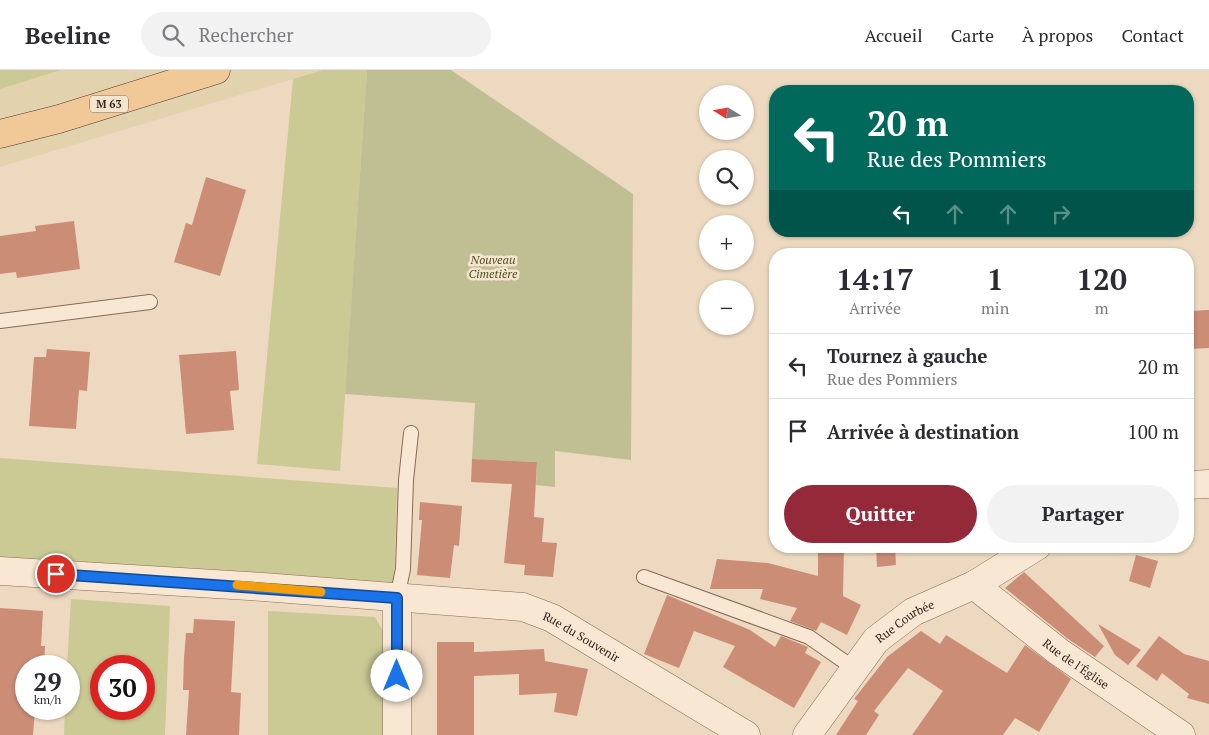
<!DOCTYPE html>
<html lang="fr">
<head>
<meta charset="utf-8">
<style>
  body { margin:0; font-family:"PT Serif",serif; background:#f2f2f3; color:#2b2b33; height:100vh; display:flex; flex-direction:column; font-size:19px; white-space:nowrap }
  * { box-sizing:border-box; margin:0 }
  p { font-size:16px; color:#7c7c81 }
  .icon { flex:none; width:28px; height:28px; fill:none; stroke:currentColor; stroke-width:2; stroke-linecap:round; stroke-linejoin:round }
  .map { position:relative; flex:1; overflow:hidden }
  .side { position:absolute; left:769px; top:178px; width:425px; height:305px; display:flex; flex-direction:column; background:#fff; border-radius:20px; box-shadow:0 1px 4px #0004 }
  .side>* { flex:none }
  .banner { position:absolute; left:769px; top:15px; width:425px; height:152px; border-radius:20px; box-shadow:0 1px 4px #0004; background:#00695c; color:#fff; overflow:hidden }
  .needle { width:32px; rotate:281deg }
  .controls { position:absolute; left:699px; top:15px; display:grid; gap:10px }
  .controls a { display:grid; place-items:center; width:55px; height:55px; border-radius:50%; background:#fff; box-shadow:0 1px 4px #0004; font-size:25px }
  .speed { position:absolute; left:15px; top:585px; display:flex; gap:10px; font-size:25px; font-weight:700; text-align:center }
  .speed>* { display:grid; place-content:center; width:65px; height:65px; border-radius:50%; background:#fff; box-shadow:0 1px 4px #0004; line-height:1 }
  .speed small { font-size:12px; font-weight:400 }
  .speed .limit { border:8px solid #d22; background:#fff; color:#111 }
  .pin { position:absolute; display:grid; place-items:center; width:42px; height:42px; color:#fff; margin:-21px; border:2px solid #fff; border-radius:50%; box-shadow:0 1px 5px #0007 }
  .me { position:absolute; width:55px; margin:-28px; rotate:0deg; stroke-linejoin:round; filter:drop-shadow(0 0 4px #0008) }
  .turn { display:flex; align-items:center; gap:18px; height:105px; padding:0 15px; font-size:22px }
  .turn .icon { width:65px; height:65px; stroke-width:2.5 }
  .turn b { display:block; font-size:35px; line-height:42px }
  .lanes { display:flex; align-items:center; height:48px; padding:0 15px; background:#0003; justify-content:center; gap:25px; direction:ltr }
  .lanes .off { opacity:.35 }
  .eta { display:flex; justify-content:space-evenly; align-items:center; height:85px; text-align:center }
  .eta b { font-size:30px; font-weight:800; line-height:35px }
  .cta { display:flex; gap:10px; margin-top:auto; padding:10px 15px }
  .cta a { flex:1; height:58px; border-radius:30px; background:#942939; color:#fff; font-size:20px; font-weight:800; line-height:58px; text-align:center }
  .cta a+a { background:#f2f2f3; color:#2b2b33 }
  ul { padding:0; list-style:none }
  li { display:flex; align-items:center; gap:15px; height:65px; padding:0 15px; border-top:1px solid #e1e1e2 }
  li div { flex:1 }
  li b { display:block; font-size:19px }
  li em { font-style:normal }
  header { display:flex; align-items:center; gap:30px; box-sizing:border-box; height:70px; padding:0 25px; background:#fff; border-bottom:1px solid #e1e1e2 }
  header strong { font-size:24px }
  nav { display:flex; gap:28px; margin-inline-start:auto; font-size:18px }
  .search { width:350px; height:45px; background:#f2f2f3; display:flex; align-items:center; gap:12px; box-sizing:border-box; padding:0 18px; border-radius:28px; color:#7c7c81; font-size:19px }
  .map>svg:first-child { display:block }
</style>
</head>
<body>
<header>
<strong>Beeline</strong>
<div class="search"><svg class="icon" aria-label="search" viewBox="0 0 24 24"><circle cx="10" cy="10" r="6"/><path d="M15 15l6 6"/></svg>Rechercher</div>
<nav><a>Accueil</a><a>Carte</a><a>À propos</a><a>Contact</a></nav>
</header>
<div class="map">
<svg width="1209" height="665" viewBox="0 0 1209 665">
  <rect width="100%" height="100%" fill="#edd9c0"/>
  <polygon fill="#e3d2ae" points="41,0 323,0 0,97 0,11"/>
  <g fill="#cbc994" fill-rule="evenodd">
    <polygon points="0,0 61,0 0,19"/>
    <polygon points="323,0 367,0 340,401 257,394 293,9"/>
    <polygon points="0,388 397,418 394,517 0,491"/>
    <path d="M71,529L170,536L165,665H64L65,639H69L67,596ZM101,596H144V639H101Z"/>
    <polygon points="268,541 375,547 386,566 386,665 268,665"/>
  </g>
  <polygon fill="#c0bf94" points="367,0 451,0 633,124 631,390 555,381 555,417 536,415 537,392 472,389 475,333 345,324"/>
  <g fill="#cb8d76">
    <polygon points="206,107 246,120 220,206 174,192 186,153 192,155"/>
    <polygon points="74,151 80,199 17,208 16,202 0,204 0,166 36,161 35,156"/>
    <polygon points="1209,240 1209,278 1188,279 1188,241"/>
    <polygon points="47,279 90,282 87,321 79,320 76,359 29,356 34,287 46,287"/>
    <polygon points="236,281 239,320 230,321 234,360 186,364 179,285"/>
    <polygon points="472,389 537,392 534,447 544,448 542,472 557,473 553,507 524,505 525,495 504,493 512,414 471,412"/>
    <polygon points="420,432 462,436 459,476 454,475 450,508 417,505 422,450 419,450"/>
    <polygon points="818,476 844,476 843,526 861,535 847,565 821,552 816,561 790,551 797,538 760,529 763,519 710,519 717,489 768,493 818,506"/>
    <polygon points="876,476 895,476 896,495 877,497"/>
    <polygon points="1136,485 1158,491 1150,518 1129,511"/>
    <polygon points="1024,502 1104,576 1095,587 1068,569 1005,518"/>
    <polygon points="667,525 750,560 775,577 781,566 808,577 805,583 821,592 794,638 723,597 735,576 694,561 679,598 644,584"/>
    <polygon points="0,538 43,541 41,576 45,576 44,596 26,596 26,639 35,639 33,665 0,665"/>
    <polygon points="194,549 235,551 231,622 241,623 239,665 186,665 189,620 183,620 184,588 186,563 193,563"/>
    <polygon points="1098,554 1141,580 1128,595 1115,585"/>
    <polygon points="921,561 940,574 946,565 1007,603 1025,575 1071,609 1039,662 1015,648 1003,665 912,665 943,621 908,598 874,641 879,645 866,665 836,665 858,631 854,629 887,587"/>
    <polygon points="1159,566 1184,584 1209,591 1209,634 1187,628 1189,624 1162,603 1157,611 1136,596"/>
    <polygon points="437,572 474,572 474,582 544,579 545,591 588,599 577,646 554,642 557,623 519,625 519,604 474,606 474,665 437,665"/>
  </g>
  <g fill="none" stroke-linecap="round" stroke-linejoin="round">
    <defs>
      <g id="lane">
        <polyline points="0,251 150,232"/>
        <polyline points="644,507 809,567 855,599"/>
        <polyline points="397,528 403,499 406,410 411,363"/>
      </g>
      <g id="street">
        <polyline points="1188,415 1209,414"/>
        <path id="s1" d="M0,501L263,517L523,537L552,548L746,665"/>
        <path id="s2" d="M974,515L1059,582L1181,665"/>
        <polyline points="397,665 397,528"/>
        <path id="s3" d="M807,665L876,570L913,542L974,515L1037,476"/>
      </g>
      <polyline id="primary" points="0,64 59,49 216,0"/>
    </defs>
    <use href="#lane" stroke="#866a58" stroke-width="16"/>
    <use href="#street" stroke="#866a58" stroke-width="29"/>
    <use href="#primary" stroke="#53392d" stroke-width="29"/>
    <use href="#lane" stroke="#f8e8d3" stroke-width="14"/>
    <use href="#street" stroke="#f8e8d3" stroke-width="28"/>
    <use href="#primary" stroke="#f1c897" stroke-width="28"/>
  </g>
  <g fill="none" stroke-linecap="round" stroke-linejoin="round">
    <defs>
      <polyline id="route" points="56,504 397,528 397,606"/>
    </defs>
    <use href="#route" stroke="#114b97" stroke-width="12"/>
    <use href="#route" stroke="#1a73e8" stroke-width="9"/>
    <polyline stroke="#f59e0b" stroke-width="9" points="237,515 321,522"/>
  </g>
  <g text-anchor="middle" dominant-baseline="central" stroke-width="5" stroke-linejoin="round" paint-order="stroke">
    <rect fill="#f5e5cf" stroke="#6f5f52" stroke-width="1" x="90" y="25.5" width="38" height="17" rx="4"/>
    <g font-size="11" font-weight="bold" fill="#36251d">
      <text x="109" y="34">M 63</text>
    </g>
    <g font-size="12" font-style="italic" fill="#4d5223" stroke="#f5e5cf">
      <text x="493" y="189">Nouveau<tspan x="493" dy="14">Cimetière</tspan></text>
    </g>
    <g font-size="12" fill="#36251d" stroke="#f5e5cf">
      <text stroke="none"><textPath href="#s3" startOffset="152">Rue Courbée</textPath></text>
      <text stroke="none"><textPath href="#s1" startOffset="590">Rue du Souvenir</textPath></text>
      <text stroke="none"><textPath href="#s2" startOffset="129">Rue de l'Église</textPath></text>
    </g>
  </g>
</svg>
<div class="controls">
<a><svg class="needle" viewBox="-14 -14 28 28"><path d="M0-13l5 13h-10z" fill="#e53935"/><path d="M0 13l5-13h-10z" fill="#7c7c81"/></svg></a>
<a><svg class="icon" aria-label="search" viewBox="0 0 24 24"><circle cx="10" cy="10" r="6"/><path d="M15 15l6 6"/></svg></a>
<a>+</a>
<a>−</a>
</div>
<div class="speed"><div>29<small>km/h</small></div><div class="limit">30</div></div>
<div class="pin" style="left:56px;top:504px;background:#d93025"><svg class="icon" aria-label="arrive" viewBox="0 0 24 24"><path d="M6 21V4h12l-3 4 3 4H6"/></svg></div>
<svg class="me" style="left:397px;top:606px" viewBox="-20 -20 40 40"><circle r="19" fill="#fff"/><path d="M0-13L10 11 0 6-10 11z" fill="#1a73e8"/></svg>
<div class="banner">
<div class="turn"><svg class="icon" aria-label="left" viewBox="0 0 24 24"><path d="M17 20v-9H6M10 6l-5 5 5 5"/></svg><div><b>20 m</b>Rue des Pommiers</div></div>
<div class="lanes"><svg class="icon" aria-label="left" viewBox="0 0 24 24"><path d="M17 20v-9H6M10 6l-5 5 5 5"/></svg><svg class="icon off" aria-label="ahead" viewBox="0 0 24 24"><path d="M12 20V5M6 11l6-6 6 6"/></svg><svg class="icon off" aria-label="ahead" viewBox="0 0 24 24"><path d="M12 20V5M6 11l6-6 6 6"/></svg><svg class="icon off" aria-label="right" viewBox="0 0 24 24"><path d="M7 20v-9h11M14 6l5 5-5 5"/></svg></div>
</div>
<section class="side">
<div class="eta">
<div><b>14:17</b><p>Arrivée</p></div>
<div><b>1</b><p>min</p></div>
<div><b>120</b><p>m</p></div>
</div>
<ul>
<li><svg class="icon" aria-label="left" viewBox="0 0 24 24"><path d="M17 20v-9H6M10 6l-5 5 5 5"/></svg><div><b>Tournez à gauche</b><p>Rue des Pommiers</p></div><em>20 m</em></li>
<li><svg class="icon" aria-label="arrive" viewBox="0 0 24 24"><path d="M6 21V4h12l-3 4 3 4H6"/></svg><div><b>Arrivée à destination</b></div><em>100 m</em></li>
</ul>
<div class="cta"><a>Quitter</a><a>Partager</a></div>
</section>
</div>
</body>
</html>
